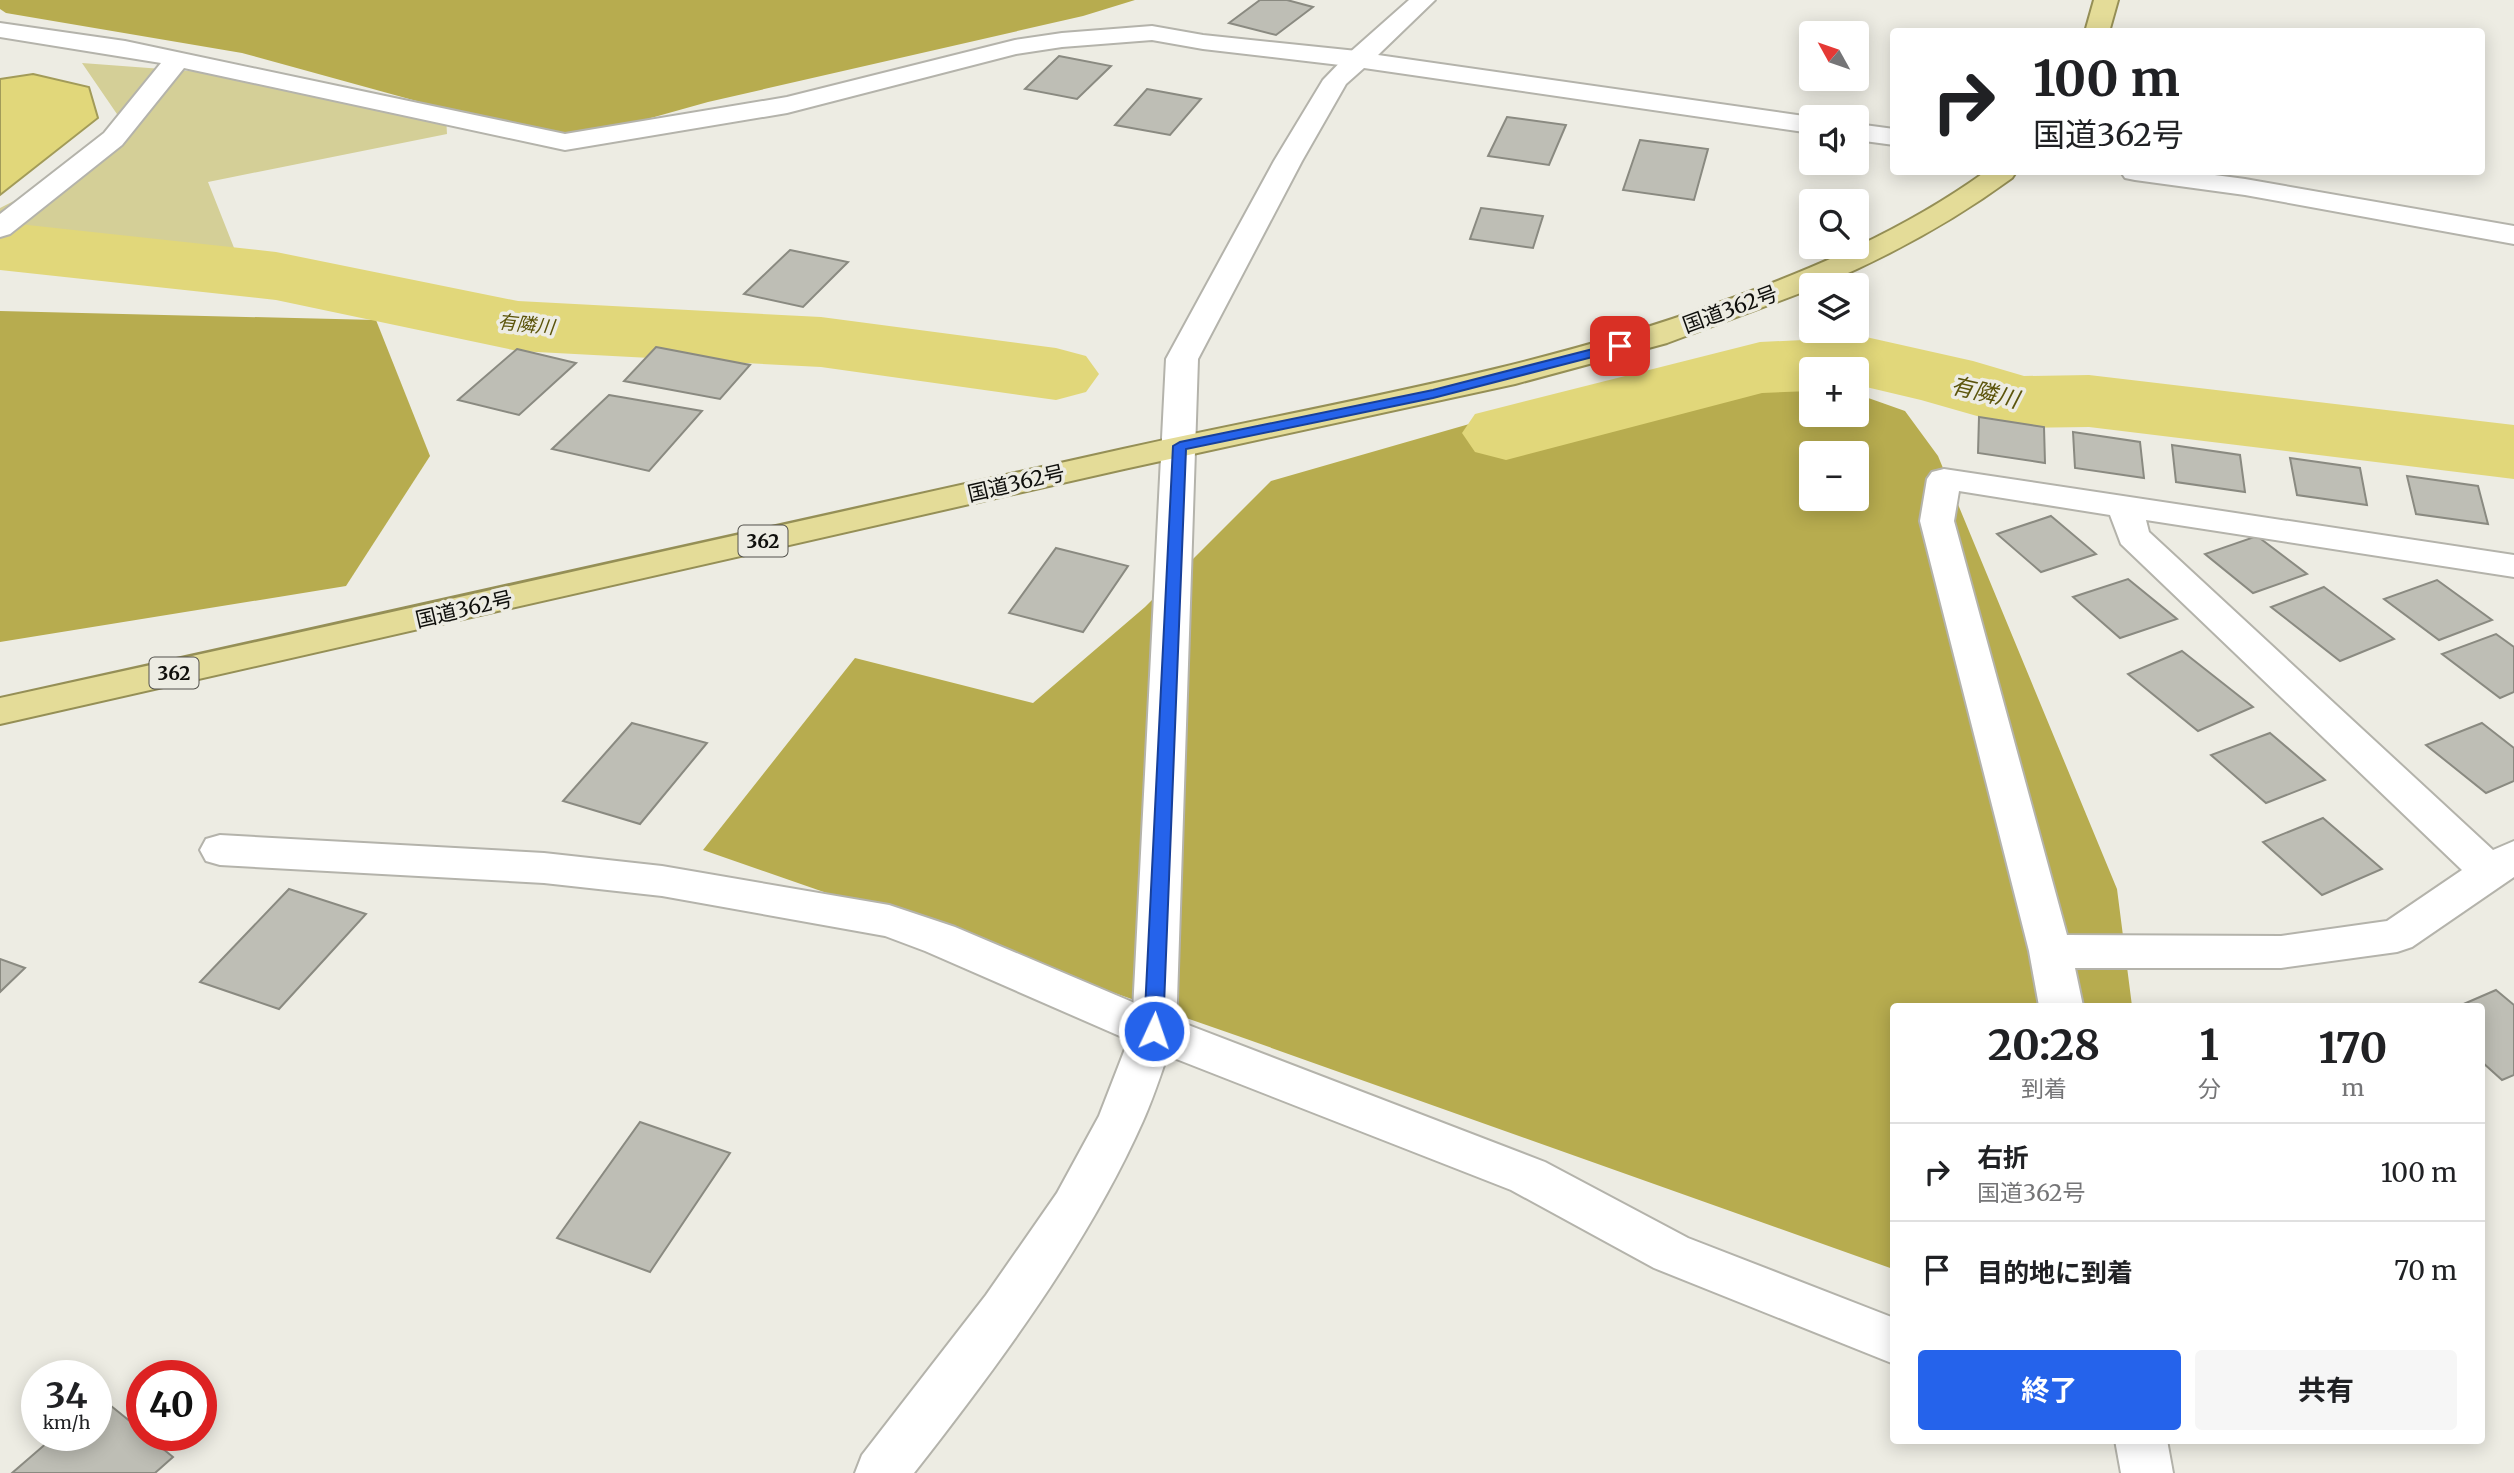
<!DOCTYPE html>
<html lang="ja">
<head>
<meta charset="utf-8">
<style>
  body { margin:0; font-family:Merriweather,"Noto Sans JP",serif; background:#f6f6f6; color:#202124; height:100vh; display:flex; flex-direction:column; font-size:26px; white-space:nowrap }
  * { box-sizing:border-box; margin:0 }
  p { font-size:23px; color:#757577 }
  .icon { flex:none; width:38px; height:38px; fill:none; stroke:currentColor; stroke-width:2; stroke-linecap:round; stroke-linejoin:round }
  .map { position:relative; flex:1; overflow:hidden }
  .sheet { position:absolute; left:1890px; top:1003px; width:595px; height:441px; display:flex; flex-direction:column; background:#fff; border-radius:7px; box-shadow:0 4px 18px #0003 }
  .sheet>* { flex:none }
  .top-card { position:absolute; left:1890px; top:28px; width:595px; height:147px; border-radius:7px; box-shadow:0 4px 18px #0003; background:#fff; color:#202124; overflow:hidden }
  .needle { width:46px; rotate:310deg }
  .buttons { position:absolute; left:1799px; top:21px; display:grid; gap:14px }
  .buttons a { display:grid; place-items:center; width:70px; height:70px; border-radius:7px; background:#fff; box-shadow:0 4px 18px #0003; font-size:35px }
  .speed { position:absolute; left:21px; top:1360px; display:flex; gap:14px; font-size:35px; font-weight:700; text-align:center }
  .speed>* { display:grid; place-content:center; width:91px; height:91px; border-radius:50%; background:#fff; box-shadow:0 4px 18px #0003; line-height:1 }
  .speed small { font-size:18px; font-weight:400 }
  .speed .limit { border:10px solid #d22; background:#fff; color:#111 }
  .pin { position:absolute; display:grid; place-items:center; width:60px; height:60px; color:#fff; margin:-30px; border-radius:14px; box-shadow:0 4px 10px #0006 }
  .me { position:absolute; width:77px; margin:-38px; rotate:3deg; stroke-linejoin:round; filter:drop-shadow(0 0 5px #0008) }
  .turn { display:flex; align-items:center; gap:24px; height:147px; padding:0 28px; font-size:32px }
  .turn .icon { width:91px; height:91px; stroke-width:2.5 }
  .turn b { display:block; font-size:49px; line-height:60px }
  .eta { display:flex; justify-content:space-evenly; align-items:center; height:119px; text-align:center }
  .eta b { font-size:42px; font-weight:700; line-height:49px }
  .primary-button { display:flex; gap:14px; margin-top:auto; padding:14px 28px }
  .primary-button a { flex:1; height:80px; border-radius:7px; background:#2563eb; color:#fff; font-size:28px; font-weight:700; line-height:80px; text-align:center }
  .primary-button a+a { background:#f6f6f6; color:#202124 }
  ul { padding:0; list-style:none }
  li { display:flex; align-items:center; gap:21px; height:98px; padding:0 28px; border-top:2px solid #e0e0e0 }
  li div { flex:1 }
  li b { display:block; font-size:26px }
  li em { font-style:normal }
  .map>svg:first-child { display:block }
</style>
</head>
<body>
<div class="map">
<svg width="2514" height="1473" viewBox="0 0 2514 1473">
  <rect width="100%" height="100%" fill="#edece3"/>
  <polygon fill="#d4cf97" points="82,63 269,77 446,117 447,134 208,182 244,273 0,236 0,208 71,172 119,117"/>
  <g fill="#b7ac4f" fill-rule="evenodd">
    <polygon points="0,0 1135,0 1083,16 708,102 565,142 242,53 6,13 0,9"/>
    <polygon points="0,311 376,320 430,456 346,586 0,642"/>
    <path d="M1752,358L1811,379V415H1857V394L1905,411L1938,456L2117,889L2132,1006H1894L1893,1269L1238,1036L703,850L855,658L1033,703L1145,607L1271,481L1525,408ZM1811,453H1857V499H1811Z"/>
  </g>
  <polygon fill="#e1d77a" stroke="#a29b59" stroke-width="2" points="33,74 89,87 98,118 0,195 0,79"/>
  <g fill="none" stroke-linecap="round" stroke-linejoin="round">
    <g fill="#e1d77a" fill-rule="evenodd">
      <polygon points="0,222 276,252 518,301 821,317 1056,348 1086,356 1099,374 1086,392 1056,400 821,367 518,351 276,300 0,270"/>
      <polygon points="1866,337 1973,361 2024,376 2089,375 2514,425 2514,479 2089,427 2019,428 1921,400 1866,387 1857,388 1857,369 1811,369 1811,391 1762,393 1506,460 1475,452 1462,433 1475,414 1760,342"/>
    </g>
  </g>
  <g fill="#bebeb5" stroke="#8a8a81" stroke-width="2">
    <polygon points="1260,0 1287,0 1313,7 1276,35 1229,23"/>
    <polygon points="1059,56 1111,66 1077,99 1025,89"/>
    <polygon points="1147,89 1201,99 1170,135 1115,125"/>
    <polygon points="1507,117 1566,125 1549,165 1488,156"/>
    <polygon points="1640,140 1708,149 1694,200 1623,190"/>
    <polygon points="1481,208 1543,216 1533,248 1470,239"/>
    <polygon points="790,250 848,262 803,307 744,294"/>
    <polygon points="656,347 750,365 720,399 624,381"/>
    <polygon points="517,349 576,363 519,415 458,400"/>
    <polygon points="609,395 702,411 649,471 552,449"/>
    <polygon points="1979,417 2044,427 2045,463 1978,453"/>
    <polygon points="2073,432 2140,442 2144,478 2075,468"/>
    <polygon points="2172,445 2240,455 2245,492 2176,482"/>
    <polygon points="2290,458 2360,468 2367,505 2297,495"/>
    <polygon points="2407,476 2478,486 2488,524 2416,514"/>
    <polygon points="2051,516 2096,554 2041,572 1997,534"/>
    <polygon points="2257,536 2307,574 2253,593 2205,554"/>
    <polygon points="1056,548 1128,566 1083,632 1009,613"/>
    <polygon points="2128,579 2177,619 2120,638 2073,597"/>
    <polygon points="2437,580 2492,620 2439,640 2384,599"/>
    <polygon points="2324,587 2394,639 2340,661 2271,607"/>
    <polygon points="2496,634 2514,647 2514,692 2500,698 2442,654"/>
    <polygon points="2182,651 2253,707 2198,731 2128,674"/>
    <polygon points="632,723 707,743 640,824 563,801"/>
    <polygon points="2482,723 2514,748 2514,781 2486,793 2426,745"/>
    <polygon points="2270,733 2325,780 2266,803 2211,755"/>
    <polygon points="2323,818 2382,869 2322,895 2263,842"/>
    <polygon points="289,889 366,914 279,1009 200,982"/>
    <polygon points="0,959 25,968 0,992"/>
    <polygon points="2496,990 2514,1005 2514,1075 2502,1080 2482,1062 2482,1006 2459,1006"/>
    <polygon points="640,1122 730,1153 650,1272 557,1238"/>
    <polygon points="100,1397 142,1431 142,1435 146,1435 173,1457 155,1473 12,1473 56,1435 96,1435 96,1400"/>
  </g>
  <g fill="none" stroke-linecap="round" stroke-linejoin="round">
    <defs>
      <g id="minor">
        <polygon points="0,23 125,41 565,134 787,97 1015,40 1062,33 1152,26 1203,35 1357,51 1366,54 1370,59 1366,64 1357,67 1203,49 1152,40 1062,47 1016,54 787,113 565,150 184,68 122,145 10,234 0,237 0,214 104,133 161,63 0,37"/>
        <path d="M1944,469L2514,555V577L2146,520L2149,532L2493,850L2514,841V877L2412,947L2397,952L2281,968H2075L2083,1006H2039L2029,951L1920,521L1927,479L1932,472ZM1959,491L2110,515L2121,544L2462,870L2387,921L2281,936L2067,935L1954,521Z"/>
        <polygon points="220,835 544,853 662,866 889,905 955,927 1170,1018 1545,1162 1688,1238 1894,1318 1894,1364 1654,1268 1511,1190 1138,1044 925,951 885,936 662,896 544,883 220,865 206,861 200,850 206,839"/>
        <polygon points="2115,1440 2167,1440 2173,1473 2121,1473"/>
      </g>
      <g id="tertiary">
        <path d="M1409,0H1435L1378,55L1811,117V133L1364,68L1346,84L1302,161L1198,359L1176,1031C1165,1061 1156,1092 1143,1121C1088,1245 997,1367 914,1473H855L862,1455L986,1295L1057,1193L1099,1116L1132,1031L1166,359L1274,161L1323,80L1348,54Z"/>
        <polygon points="1857,124 1894,129 1894,145 1857,140"/>
        <polygon points="2121,172 2192,172 2245,179 2514,226 2514,244 2245,195 2135,180 2125,178"/>
      </g>
      <g id="trunk">
        <polygon points="2094,0 2118,0 2109,32 2085,32"/>
        <path d="M1985,172H2016L2012,178C1952,222 1889,256 1821,285H1811V289L1667,343L1515,384L1124,469L0,724V698C375,617 749,532 1123,449C1322,405 1524,373 1716,304C1811,270 1903,231 1985,172Z"/>
      </g>
    </defs>
    <use href="#minor" stroke="#b4b3ab" stroke-width="4"/>
    <use href="#tertiary" stroke="#b4b3ab" stroke-width="4"/>
    <use href="#trunk" stroke="#958f56" stroke-width="4"/>
    <use href="#minor" fill="#fff" fill-rule="evenodd"/>
    <use href="#tertiary" fill="#fff" fill-rule="evenodd"/>
    <use href="#trunk" fill="#e4dc98" fill-rule="evenodd"/>
  </g>
  <polygon fill="#2563eb" stroke="#184099" stroke-width="2" points="1620,342 1626,346 1624,349 1433,398 1186,449 1163,1031 1160,1036 1154,1038 1147,1036 1144,1031 1173,446 1180,442 1433,390"/>
  <g text-anchor="middle" dominant-baseline="central" stroke-width="7" stroke-linejoin="round" paint-order="stroke">
    <g font-size="19" font-style="italic" fill="#5b540b" stroke="#edece3">
      <text transform="translate(526 324) rotate(6)">有隣川</text>
    </g>
    <g fill="#edece3" stroke="#52514c" stroke-width="2">
      <rect x="738.5" y="525.5" width="49" height="31" rx="5"/>
      <rect x="149.5" y="657.5" width="49" height="31" rx="5"/>
    </g>
    <g font-size="19" font-weight="bold" fill="#0f0f0c">
      <text x="763" y="541">362</text>
      <text x="174" y="673">362</text>
    </g>
    <g font-size="21" fill="#0f0f0c" stroke="#edece3">
      <text transform="translate(1730 309) rotate(-20)">国道362号</text>
      <text transform="translate(1016 483) rotate(-13)">国道362号</text>
      <text transform="translate(464 609) rotate(-13)">国道362号</text>
    </g>
    <g font-size="23" font-style="italic" fill="#5b540b" stroke="#edece3">
      <text transform="translate(1985 392) rotate(13)">有隣川</text>
    </g>
  </g>
</svg>
<div class="buttons">
<a><svg class="needle" viewBox="-14 -14 28 28"><path d="M0-13l5 13h-10z" fill="#e53935"/><path d="M0 13l5-13h-10z" fill="#757577"/></svg></a>
<a><svg class="icon" aria-label="sound" viewBox="0 0 24 24"><path d="M4 9h4l5-4v14l-5-4H4zM17 9q2 3 0 6"/></svg></a>
<a><svg class="icon" aria-label="search" viewBox="0 0 24 24"><circle cx="10" cy="10" r="6"/><path d="M15 15l6 6"/></svg></a>
<a><svg class="icon" aria-label="layers" viewBox="0 0 24 24"><path d="M12 4l9 5-9 5-9-5zM3 14l9 5 9-5"/></svg></a>
<a>+</a>
<a>−</a>
</div>
<div class="speed"><div>34<small>km/h</small></div><div class="limit">40</div></div>
<div class="pin" style="left:1620px;top:346px;background:#d93025"><svg class="icon" aria-label="arrive" viewBox="0 0 24 24"><path d="M6 21V4h12l-3 4 3 4H6"/></svg></div>
<svg class="me" style="left:1154px;top:1031px" viewBox="-20 -20 40 40"><circle r="17" fill="#2563eb" stroke="#fff" stroke-width="3"/><path d="M0-11L8 9 0 5-8 9z" fill="#fff"/></svg>
<div class="top-card">
<div class="turn"><svg class="icon" aria-label="right" viewBox="0 0 24 24"><path d="M7 20v-9h11M14 6l5 5-5 5"/></svg><div><b>100 m</b>国道362号</div></div>
</div>
<section class="sheet">
<div class="eta">
<div><b>20:28</b><p>到着</p></div>
<div><b>1</b><p>分</p></div>
<div><b>170</b><p>m</p></div>
</div>
<ul>
<li><svg class="icon" aria-label="right" viewBox="0 0 24 24"><path d="M7 20v-9h11M14 6l5 5-5 5"/></svg><div><b>右折</b><p>国道362号</p></div><em>100 m</em></li>
<li><svg class="icon" aria-label="arrive" viewBox="0 0 24 24"><path d="M6 21V4h12l-3 4 3 4H6"/></svg><div><b>目的地に到着</b></div><em>70 m</em></li>
</ul>
<div class="primary-button"><a>終了</a><a>共有</a></div>
</section>
</div>
</body>
</html>
